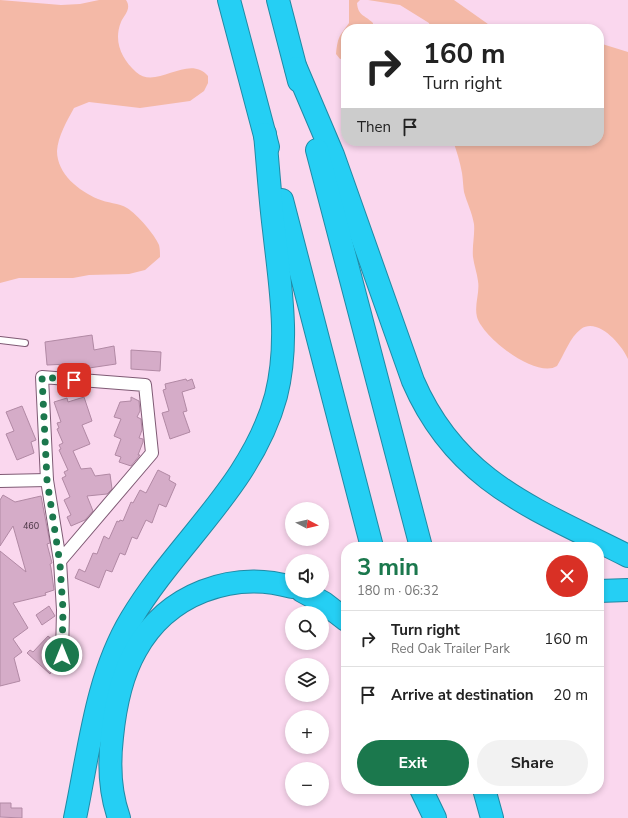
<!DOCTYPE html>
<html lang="en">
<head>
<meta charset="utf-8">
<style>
  body { margin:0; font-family:"Nunito Sans",sans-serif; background:#f2f2f2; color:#222; height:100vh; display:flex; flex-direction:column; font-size:15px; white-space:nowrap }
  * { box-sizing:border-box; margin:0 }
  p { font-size:13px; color:#767676 }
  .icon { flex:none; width:22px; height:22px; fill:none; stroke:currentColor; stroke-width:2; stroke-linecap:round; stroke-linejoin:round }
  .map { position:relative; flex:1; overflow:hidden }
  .sheet { position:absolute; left:341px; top:542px; width:263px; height:252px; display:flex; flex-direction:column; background:#fff; border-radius:16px; box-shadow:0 2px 6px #0003 }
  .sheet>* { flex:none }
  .top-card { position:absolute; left:341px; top:24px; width:263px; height:122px; border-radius:16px; box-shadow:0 2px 6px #0003; background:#fff; color:#222; overflow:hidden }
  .needle { width:26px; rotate:97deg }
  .buttons { position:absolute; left:285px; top:502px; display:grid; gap:8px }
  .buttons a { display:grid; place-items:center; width:44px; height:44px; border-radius:50%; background:#fff; box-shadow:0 2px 6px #0003; font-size:20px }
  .pin { position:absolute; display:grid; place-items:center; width:34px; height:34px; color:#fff; margin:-17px; border-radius:8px; box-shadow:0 2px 6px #0006 }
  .me { position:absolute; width:44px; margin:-22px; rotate:0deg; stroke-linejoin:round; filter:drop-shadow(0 0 3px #0008) }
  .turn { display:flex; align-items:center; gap:14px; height:84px; padding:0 16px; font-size:18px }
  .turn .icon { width:52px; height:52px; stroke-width:2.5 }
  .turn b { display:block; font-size:28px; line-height:34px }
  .then { display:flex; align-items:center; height:38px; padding:0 16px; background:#0003; gap:8px; font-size:15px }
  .round { display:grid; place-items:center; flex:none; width:42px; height:42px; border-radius:21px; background:#f2f2f2 }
  .summary { display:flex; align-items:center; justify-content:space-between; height:68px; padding:0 16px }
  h1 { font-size:24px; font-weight:700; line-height:30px; color:#1b784d }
  .cta { display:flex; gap:8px; margin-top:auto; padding:8px 16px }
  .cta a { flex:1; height:46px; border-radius:24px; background:#1b784d; color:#fff; font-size:16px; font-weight:700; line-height:46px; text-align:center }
  .cta a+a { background:#f2f2f2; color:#222 }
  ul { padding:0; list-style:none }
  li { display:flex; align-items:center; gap:12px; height:56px; padding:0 16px; border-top:1px solid #e0e0e0 }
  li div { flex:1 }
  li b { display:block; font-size:15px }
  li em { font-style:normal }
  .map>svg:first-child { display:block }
</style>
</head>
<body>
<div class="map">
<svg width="628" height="818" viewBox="0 0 628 818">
  <rect width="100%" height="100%" fill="#fad7ee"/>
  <g fill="#f4b9a7">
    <path d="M0,0L61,5L80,4L99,0H126C132,9 124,15 121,22C113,42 122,59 136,72C156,91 188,53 208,76V83L204,91L190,101L140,108L89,102L74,108C67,121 58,136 57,151C57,174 79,191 98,199C107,203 119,203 127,208C137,214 155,235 159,245C160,249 160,253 160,257L145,270L129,274L89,275L73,278H19L0,283Z"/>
    <path d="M349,0H360L357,3C358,16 365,15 373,23V29H346V54L345,58L340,59L336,54C338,36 339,37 349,23Z"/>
    <polygon points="368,0 454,0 495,29 431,29 429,23 400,5"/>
    <path d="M599,43L628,52V359C622,345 598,317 581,329C570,337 564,355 557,366C537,379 483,338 477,317C474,305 480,293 478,281C477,273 474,265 473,257C472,246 475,235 474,224C472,212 467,203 464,192C463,186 463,179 462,173C460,162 457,152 453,141H599Z"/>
  </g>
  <g fill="#d5acc8" stroke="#b189a4">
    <polygon points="92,335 94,350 114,346 116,364 89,368 89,366 85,366 85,365 69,367 69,364 47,365 45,342"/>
    <polygon points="131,350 161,352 160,371 131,369"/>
    <polygon points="186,379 187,381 192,379 195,388 182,392 187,411 183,412 190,432 170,439 162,413 169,411 163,390 166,389 165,384"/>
    <polygon points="84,397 92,421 82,425 90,444 73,451 81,469 91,468 95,476 110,474 112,489 107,494 87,496 93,511 85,520 71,526 67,517 71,515 64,500 70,497 62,478 66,476 64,472 68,470 59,450 61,449 59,445 63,443 57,429 59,428 57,423 61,422 54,402 67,398 68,402"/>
    <polygon points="131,397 139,401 140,411 137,417 141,419 142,430 139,438 143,439 143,442 138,455 140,455 131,466 119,462 121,457 115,455 121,439 114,436 121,419 114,417 120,402 131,401"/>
    <polygon points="22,406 36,440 31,442 34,453 17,460 6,434 14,431 6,412"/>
    <polygon points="158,470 170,476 169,480 176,484 166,507 159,504 152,523 146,520 137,539 132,537 125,555 120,553 112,572 106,570 99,588 75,578 79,569 85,572 93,553 97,554 104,536 109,539 117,521 119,522 120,520 123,521 131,502 133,503 140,490 146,493"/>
    <polygon points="3,495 15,502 41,496 50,543 47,544 52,563 50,564 51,568 54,590 45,593 46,595 13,603 28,628 13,639 22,652 14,658 20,681 0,686 0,551 26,572 13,526 0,546 0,500"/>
    <polygon points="49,606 55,616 42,625 36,615"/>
    <polygon points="48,636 55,642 55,646 43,658 55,665 50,674 27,653 30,650 33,652"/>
    <polygon points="0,803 11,803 11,808 22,808 22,818 0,817"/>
  </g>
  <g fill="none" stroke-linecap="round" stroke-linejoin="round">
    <defs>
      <polyline id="lane" points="0,340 25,343"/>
      <g id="street">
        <polygon points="42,377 145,385 152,453 60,561 47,480"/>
        <polyline points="0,481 47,480"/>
        <polyline points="60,561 63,610 62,655"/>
      </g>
      <g id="highway">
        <polyline points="229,0 268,147"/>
        <polyline points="278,0 299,81"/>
        <path d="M296,68L333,155L413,381C457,483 536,509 628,556"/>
        <polyline points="317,150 421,547"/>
        <polyline points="282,200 372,547"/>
        <polyline points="302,591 324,603 346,620"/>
        <polyline points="599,591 628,590"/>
        <polyline points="421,789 435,818"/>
        <polyline points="484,789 492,818"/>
        <path d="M75,818C89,752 96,677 131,619C177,542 252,485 276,396C290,341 280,285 274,230C270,198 268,166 265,134"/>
        <path d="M119,818C110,793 109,763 112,737C115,707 121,676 136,650C167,594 232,570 292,587"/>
      </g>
    </defs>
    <use href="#lane" stroke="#7f5a74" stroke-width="8"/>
    <use href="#street" stroke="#7f5a74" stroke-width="14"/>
    <use href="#highway" stroke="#208aa5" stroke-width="24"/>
    <use href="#lane" stroke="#fff" stroke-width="6"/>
    <use href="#street" stroke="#fff" stroke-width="12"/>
    <use href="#highway" stroke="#25cff4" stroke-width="22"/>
  </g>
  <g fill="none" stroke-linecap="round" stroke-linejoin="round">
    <polyline stroke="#1b784d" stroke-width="7" stroke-dasharray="0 12.6" points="62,655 63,610 60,564 47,480 42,377 74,380"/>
  </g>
  <g text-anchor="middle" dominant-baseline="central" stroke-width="3" stroke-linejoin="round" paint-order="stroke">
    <g font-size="9" fill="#463240">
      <text x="31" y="526">460</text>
    </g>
  </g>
</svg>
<div class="buttons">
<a><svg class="needle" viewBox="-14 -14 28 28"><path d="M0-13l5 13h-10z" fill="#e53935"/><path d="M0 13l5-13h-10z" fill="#767676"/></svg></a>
<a><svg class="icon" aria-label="sound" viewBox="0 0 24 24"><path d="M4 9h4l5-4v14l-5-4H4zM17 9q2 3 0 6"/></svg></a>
<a><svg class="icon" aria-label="search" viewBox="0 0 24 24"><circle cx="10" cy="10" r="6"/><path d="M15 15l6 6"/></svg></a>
<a><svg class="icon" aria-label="layers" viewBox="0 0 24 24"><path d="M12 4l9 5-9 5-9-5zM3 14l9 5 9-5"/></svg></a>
<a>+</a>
<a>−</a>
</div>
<div class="pin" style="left:74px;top:380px;background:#d93025"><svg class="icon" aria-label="arrive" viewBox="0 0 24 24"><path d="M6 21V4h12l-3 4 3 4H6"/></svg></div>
<svg class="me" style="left:62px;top:655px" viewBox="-20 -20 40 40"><circle r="17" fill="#1b784d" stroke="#fff" stroke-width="3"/><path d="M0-11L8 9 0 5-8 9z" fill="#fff"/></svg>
<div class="top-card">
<div class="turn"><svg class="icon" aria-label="right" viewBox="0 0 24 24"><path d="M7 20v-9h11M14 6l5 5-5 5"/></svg><div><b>160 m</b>Turn right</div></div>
<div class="then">Then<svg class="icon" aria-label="arrive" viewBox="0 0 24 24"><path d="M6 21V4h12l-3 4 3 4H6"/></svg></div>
</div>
<section class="sheet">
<div class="summary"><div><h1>3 min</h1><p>180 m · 06:32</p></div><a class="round" style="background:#d93025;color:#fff"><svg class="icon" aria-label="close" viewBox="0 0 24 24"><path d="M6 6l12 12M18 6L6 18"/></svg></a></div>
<ul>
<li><svg class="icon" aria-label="right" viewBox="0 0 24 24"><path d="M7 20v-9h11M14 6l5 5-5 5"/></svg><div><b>Turn right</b><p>Red Oak Trailer Park</p></div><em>160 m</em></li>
<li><svg class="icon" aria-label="arrive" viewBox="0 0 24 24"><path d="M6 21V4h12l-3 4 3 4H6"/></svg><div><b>Arrive at destination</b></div><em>20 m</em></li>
</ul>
<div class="cta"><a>Exit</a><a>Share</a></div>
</section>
</div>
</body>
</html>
